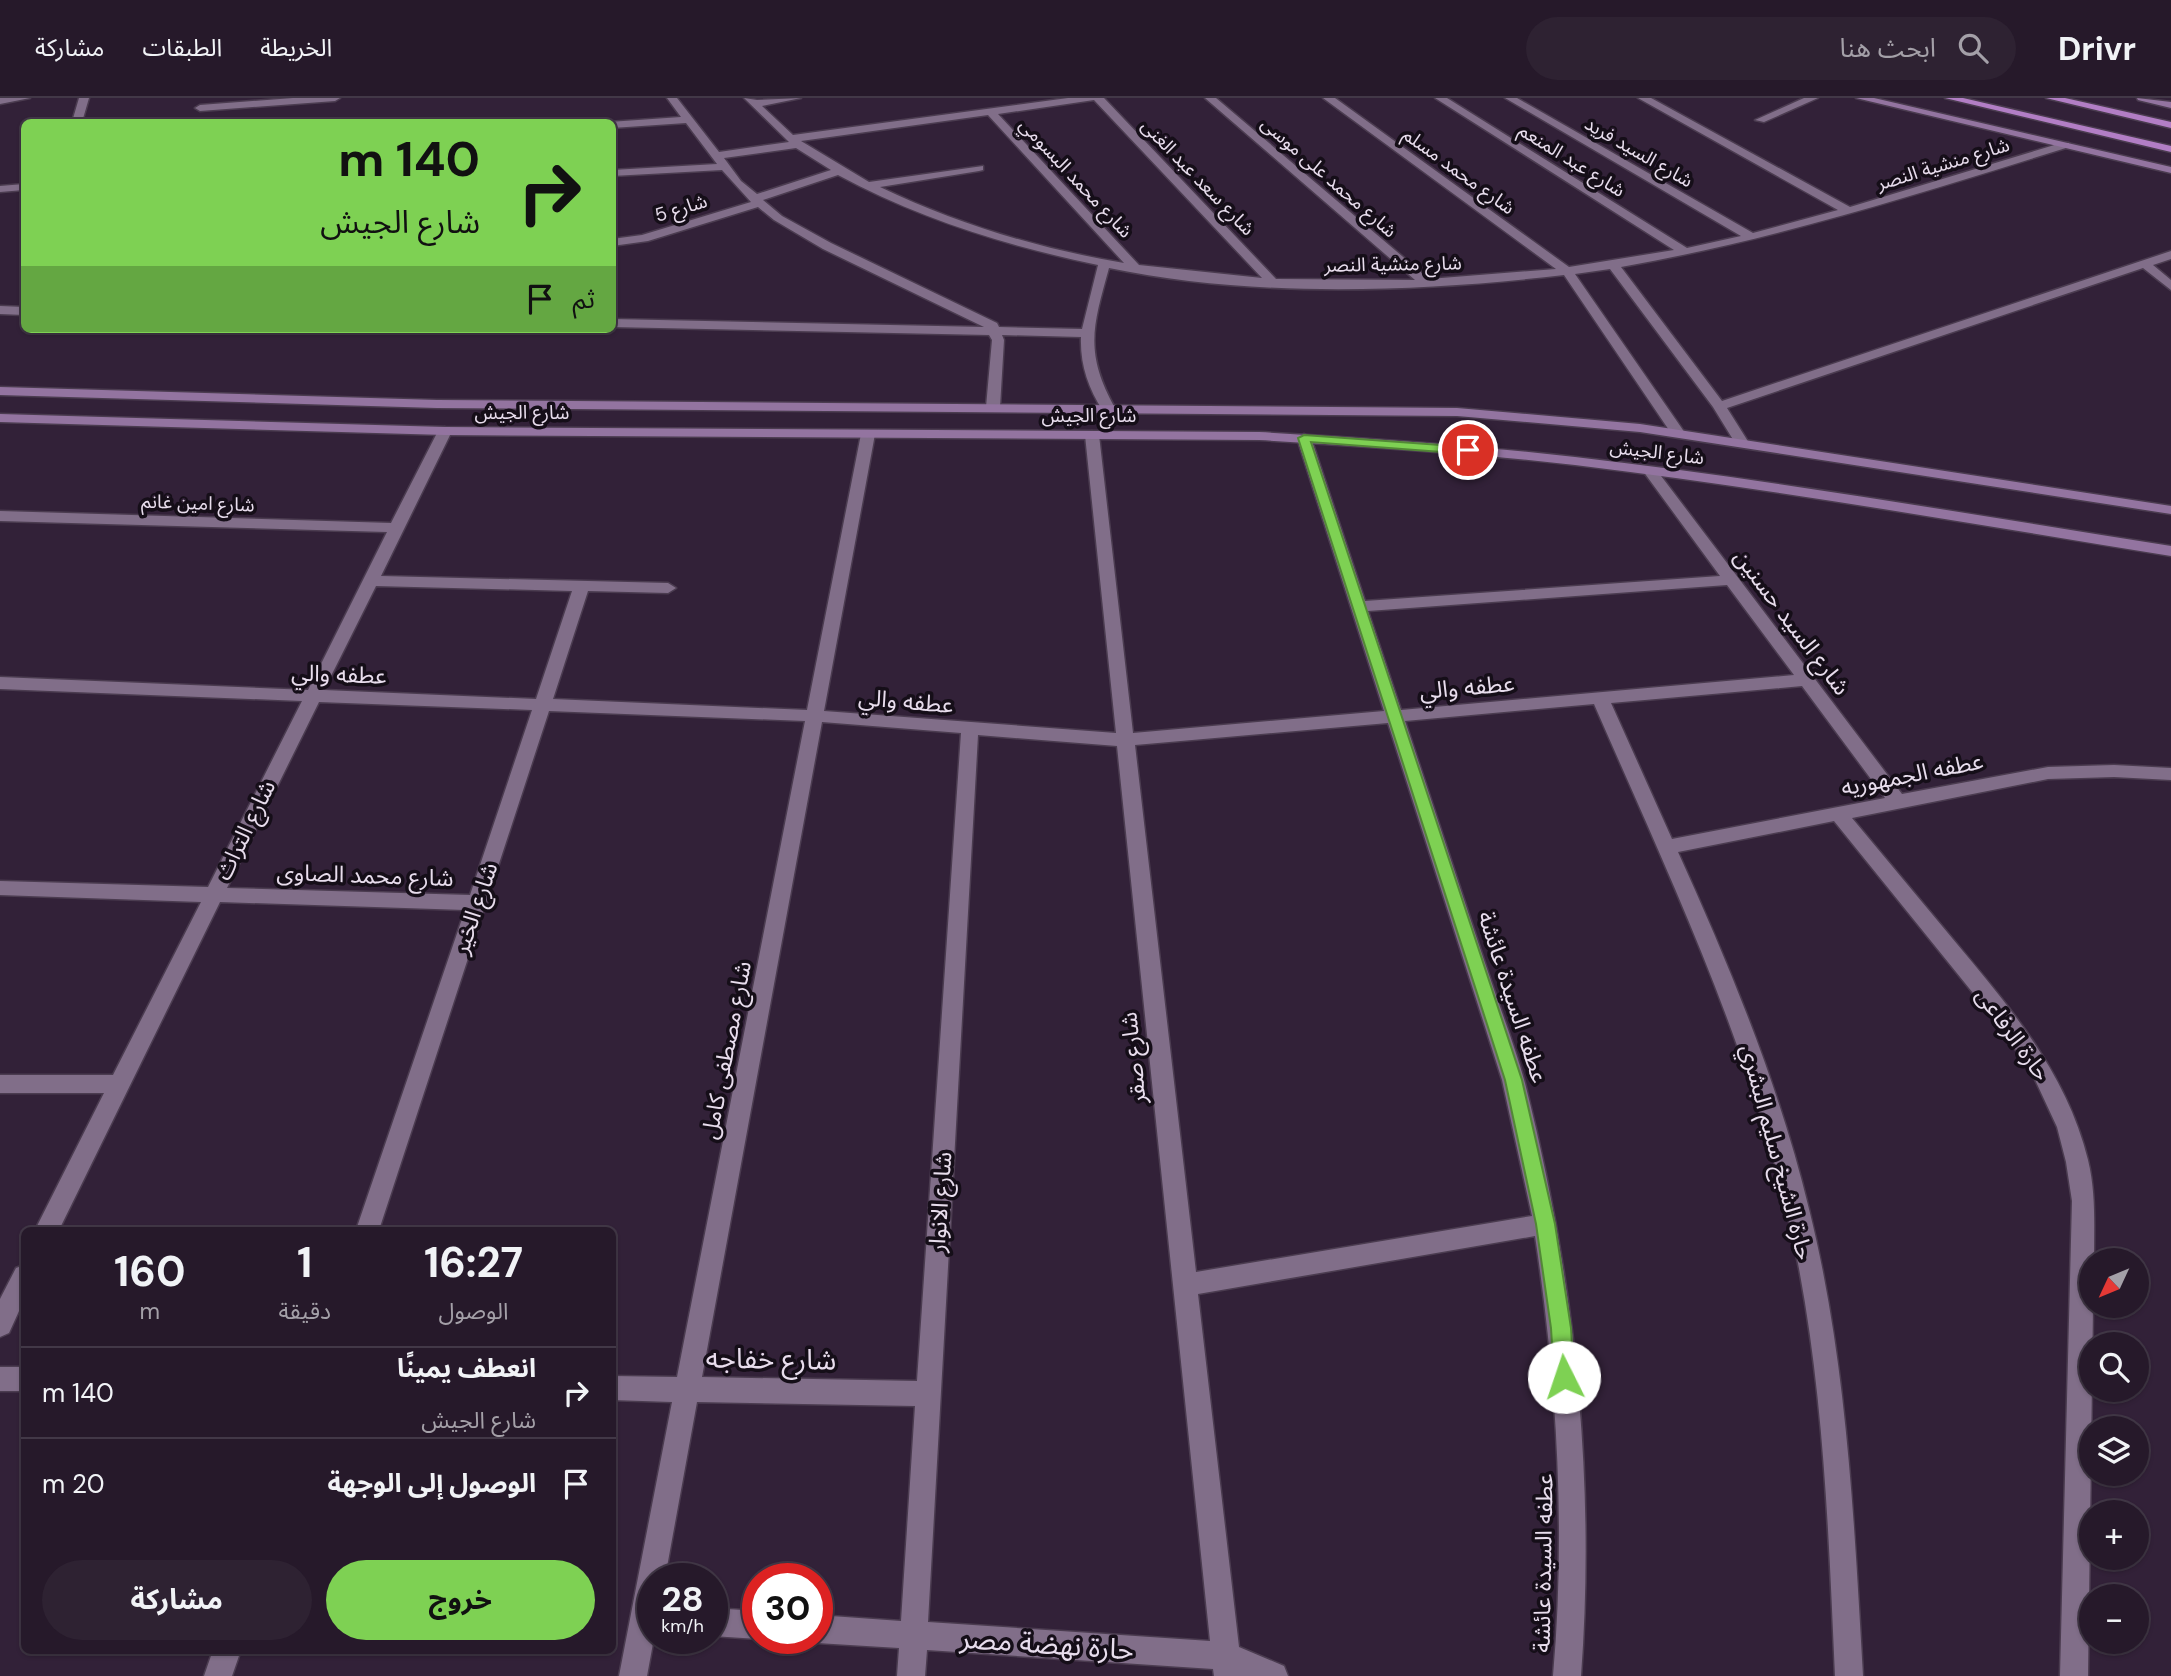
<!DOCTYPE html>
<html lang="ar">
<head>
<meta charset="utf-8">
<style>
  body { margin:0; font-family:"DM Sans","Noto Sans Arabic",sans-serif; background:#2e2232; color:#f1f3f6; direction:rtl; height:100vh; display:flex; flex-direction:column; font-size:26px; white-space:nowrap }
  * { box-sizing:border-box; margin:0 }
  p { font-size:23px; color:#a4a0a8 }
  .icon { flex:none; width:38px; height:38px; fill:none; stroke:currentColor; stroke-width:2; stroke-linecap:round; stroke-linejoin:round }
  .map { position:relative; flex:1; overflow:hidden; direction:ltr }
  .details { position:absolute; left:21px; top:1129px; width:595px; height:427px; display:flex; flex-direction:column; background:#26192a; border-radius:10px; box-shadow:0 2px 5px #0004,0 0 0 2px #423847; direction:rtl }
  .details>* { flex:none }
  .banner { position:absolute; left:21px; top:21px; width:595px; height:214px; border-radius:10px; box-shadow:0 2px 5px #0004,0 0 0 2px #423847; direction:rtl; background:#7ed153; color:#111; overflow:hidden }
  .needle { width:46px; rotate:226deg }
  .tools { position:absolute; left:2079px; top:1150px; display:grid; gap:14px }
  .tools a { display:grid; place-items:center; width:70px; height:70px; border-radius:50%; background:#26192a; box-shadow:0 2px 5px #0004,0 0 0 2px #423847; font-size:35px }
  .speed { position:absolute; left:637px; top:1465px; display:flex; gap:14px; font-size:35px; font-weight:700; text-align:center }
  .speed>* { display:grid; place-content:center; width:91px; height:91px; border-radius:50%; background:#26192a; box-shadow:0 2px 5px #0004,0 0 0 2px #423847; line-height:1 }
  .speed small { font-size:18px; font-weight:400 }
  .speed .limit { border:10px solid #d22; background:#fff; color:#111 }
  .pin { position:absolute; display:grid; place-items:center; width:60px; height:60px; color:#fff; margin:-30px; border:4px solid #fff; border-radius:50%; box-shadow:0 2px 7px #0007 }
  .me { position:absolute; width:77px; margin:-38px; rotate:356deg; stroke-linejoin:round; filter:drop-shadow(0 0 5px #0008) }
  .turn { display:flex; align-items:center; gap:24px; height:147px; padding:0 21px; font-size:32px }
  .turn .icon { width:91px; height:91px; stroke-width:2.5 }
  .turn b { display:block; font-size:49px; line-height:60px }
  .then { display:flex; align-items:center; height:66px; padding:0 21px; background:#0003; gap:14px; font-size:26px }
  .eta { display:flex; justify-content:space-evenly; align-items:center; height:119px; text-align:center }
  .eta b { font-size:42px; font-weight:700; line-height:49px }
  .action { display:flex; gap:14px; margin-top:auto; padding:14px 21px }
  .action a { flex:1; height:80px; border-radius:42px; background:#7ed153; color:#111; font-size:28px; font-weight:700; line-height:80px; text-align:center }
  .action a+a { background:#2e2232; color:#f1f3f6 }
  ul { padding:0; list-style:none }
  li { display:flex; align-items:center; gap:21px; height:91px; padding:0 21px; border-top:2px solid #423847 }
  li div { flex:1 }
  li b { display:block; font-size:26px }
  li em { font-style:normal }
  header { display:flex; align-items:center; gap:42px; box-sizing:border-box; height:98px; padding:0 35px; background:#26192a; border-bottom:2px solid #423847 }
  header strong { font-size:33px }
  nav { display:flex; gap:38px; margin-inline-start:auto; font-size:24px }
  .search { width:490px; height:63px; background:#2e2232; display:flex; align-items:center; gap:18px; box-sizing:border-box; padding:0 24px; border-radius:38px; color:#a4a0a8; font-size:26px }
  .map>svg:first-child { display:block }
</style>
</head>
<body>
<header>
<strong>Drivr</strong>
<div class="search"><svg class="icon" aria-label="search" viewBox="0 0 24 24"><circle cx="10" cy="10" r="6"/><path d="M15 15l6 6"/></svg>ابحث هنا</div>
<nav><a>الخريطة</a><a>الطبقات</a><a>مشاركة</a></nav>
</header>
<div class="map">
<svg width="2171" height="1578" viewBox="0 0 2171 1578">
  <rect width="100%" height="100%" fill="#322138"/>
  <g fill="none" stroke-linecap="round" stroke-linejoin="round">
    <defs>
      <g id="minor">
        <polygon points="0,0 30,0 0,6"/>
        <polygon points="79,0 89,0 82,24 72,24"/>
        <polygon points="293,0 340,0 335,3 200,13 195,10 200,7"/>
        <path d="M667,0H677L719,54L789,44L744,0L757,2L801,0L762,8L793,37L1068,0H1104L1276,181L1415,182L1205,0H1216L1429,181L1556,171L1323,0H1335L1569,169L1674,152L1435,0H1447L1687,150L1741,138L1505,0H1517L1753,135L1838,112L1638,0H1651L1850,109L2061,45H2069V49C1921,95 1774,142 1621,169L1722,303L2171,153V161L2153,167L2171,182V192L2143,170L1727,310L1749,345L1742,349L1737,348L1713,309L1610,171L1575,176L1685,335L1683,338H1673L1564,177C1419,194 1252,200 1109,170C1093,228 1084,254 1115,310L1113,313H1103C1088,290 1080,266 1081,239L1002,237L1004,242L1000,309L993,313L986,309L992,242L989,237L612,229V221L984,229L823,151L774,122L758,109L648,143L612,148V141L642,137L751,104L722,72L612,78V72L717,66L686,25L612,30V24H609L681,19ZM1094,2L1262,180L1139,167L998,16ZM988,17L1124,165C1040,151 957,126 880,89L979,73L983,72V68L869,84L801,43ZM796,50L831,72L757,96L741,83L724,60ZM838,77C920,121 1007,148 1098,167L1082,231L999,229L997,225L831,145L782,118L763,102Z"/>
        <polygon points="1804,0 1818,0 1764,24 1755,22"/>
        <polygon points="24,86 24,92 0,94 0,88"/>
        <polygon points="0,208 24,209 24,217 0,216"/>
        <path d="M445,329L452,333L381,478L668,485L676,490L668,495L588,493L553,601L807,612L861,336L868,332L875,336L824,613L1116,635L1085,337L1092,333L1099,337L1133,635L1384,613L1297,340L1304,336L1311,340L1365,503L1720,478L1643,373L1650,369L1655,370L1902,696L2048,669L2114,667L2171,670V682L2114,679L2048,681L1852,720C1887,762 1922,804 1957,846C2012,912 2067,976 2088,1062C2096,1095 2094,1128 2094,1162H2091L2093,1208L2088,1578H2060L2072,1103L2066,1064L2057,1029L2031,973L1990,916L1834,723L1678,754C1730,869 1779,987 1809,1111C1847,1263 1854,1422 1863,1578H1835C1828,1422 1823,1263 1786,1110C1744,934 1666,771 1594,606L1405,623C1432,704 1458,784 1485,865C1498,905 1514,945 1525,985C1574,1178 1596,1379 1581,1578H1553C1566,1432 1557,1283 1535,1138L1198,1196L1239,1549L1284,1568L1288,1578H1214L1213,1571L927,1552L925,1578H897L899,1550L817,1545L807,1541L817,1540V1517L901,1523L915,1308L697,1304L665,1480H653L654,1540L647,1578H619L672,1304L612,1302V1278L677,1279L805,623L549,613L379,1132H356L465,812L220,804L59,1132H35L104,995H0V977H113L201,804L0,797V783L208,789L302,603L0,591V579L308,592L387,434L0,423V413L391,425L438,333ZM1727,487L1794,577L1401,612L1368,513ZM376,488L572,493L536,601L324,592ZM1802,588L1885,700L1672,741L1611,605ZM319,604L532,612L470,797L227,790ZM822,624L961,635L917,1283L702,1279ZM1388,625L1502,982L1532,1118L1196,1174L1135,647ZM978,637L1117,648L1210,1543L928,1524Z"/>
        <polygon points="24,1167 24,1202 9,1235 0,1239 0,1201 16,1170"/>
        <rect x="0" y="1269" width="24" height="24"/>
        <polygon points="712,1510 758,1513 758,1540 760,1540 758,1541 712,1538"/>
        <polygon points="213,1552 241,1552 232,1578 204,1578"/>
      </g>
      <g id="secondary">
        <polygon points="1856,0 1874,0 2171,69 2171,75"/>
        <polygon points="2137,0 2171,4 2171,10 2138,2"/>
        <polygon points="0,289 437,302 1457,310 1640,326 2171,408 2171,416 1640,334 1457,318 437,310 0,297"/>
        <path d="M0,316L445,329L1259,334C1365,340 1470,347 1575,359C1775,382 1973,417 2171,448V458C1973,426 1775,391 1575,367C1470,355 1365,348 1259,342L445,337L0,324Z"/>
      </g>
      <g id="trunk">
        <polygon points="1945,0 1963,0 2171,48 2171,54"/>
        <polygon points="2046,0 2065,0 2171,24 2171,30"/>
      </g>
    </defs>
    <use href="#minor" stroke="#4b3c50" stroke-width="3"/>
    <use href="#secondary" stroke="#4b3c50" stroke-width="3"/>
    <use href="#trunk" stroke="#4b3c50" stroke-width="3"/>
    <use href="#minor" fill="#816e89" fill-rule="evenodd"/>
    <use href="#secondary" fill="#9374a0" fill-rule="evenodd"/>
    <use href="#trunk" fill="#b27ec5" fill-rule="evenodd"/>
  </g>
  <polygon fill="#7ed153" stroke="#528836" stroke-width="2" points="1304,337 1468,349 1474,352 1468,356 1311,344 1522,982 1555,1126 1571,1230 1574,1279 1571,1286 1564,1289 1557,1286 1554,1279 1551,1230 1536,1126 1505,982 1298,340"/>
  <g text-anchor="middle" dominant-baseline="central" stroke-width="7" stroke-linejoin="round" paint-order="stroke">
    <g font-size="19" fill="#e8dded" stroke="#150e18">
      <text transform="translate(1639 54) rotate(30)">شارع السيد فريد</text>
      <text transform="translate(1572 62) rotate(32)">شارع عبد المنعم</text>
      <text transform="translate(1943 66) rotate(-17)">شارع منشية النصر</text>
      <text transform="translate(1459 73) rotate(36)">شارع محمد مسلم</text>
      <text transform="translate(1198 79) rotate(46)">شارع سعد عبد الغنى</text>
      <text transform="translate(1329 79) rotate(41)">شارع محمد على موسى</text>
      <text transform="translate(1076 80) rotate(47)">شارع محمد البسومي</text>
      <text transform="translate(681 110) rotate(-17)">شارع 5</text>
      <text transform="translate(1393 166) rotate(-1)">شارع منشية النصر</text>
      <text x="522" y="314">شارع الجيش</text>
      <text x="1089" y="317">شارع الجيش</text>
      <text transform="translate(1657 354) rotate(7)">شارع الجيش</text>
      <text transform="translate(198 405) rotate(2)">شارع امين غانم</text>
    </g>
    <g font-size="23" fill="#e8dded" stroke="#150e18">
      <text transform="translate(1792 524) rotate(53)">شارع السيد حسنين</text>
      <text transform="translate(339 576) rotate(2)">عطفه والي</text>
      <text transform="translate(1467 589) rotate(-5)">عطفه والي</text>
      <text transform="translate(906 603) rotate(5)">عطفه والي</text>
      <text transform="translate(1912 676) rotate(-11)">عطفه الجمهوريه</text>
      <text transform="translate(245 732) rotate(-64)">شارع التراث</text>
      <text transform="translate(365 777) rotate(2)">شارع محمد الصاوى</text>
      <text transform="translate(475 810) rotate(-71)">شارع الخير</text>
      <text transform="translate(1513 899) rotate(72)">عطفه السيدة عائشة</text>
      <text transform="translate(2013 936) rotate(54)">حارة الرفاعى</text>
      <text transform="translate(726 952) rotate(-79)">شارع مصطفى كامل</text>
      <text transform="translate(1133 960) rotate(-96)">شارع صقر</text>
      <text transform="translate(1777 1054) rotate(75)">حارة الشيخ سليم البشري</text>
      <text transform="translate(940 1104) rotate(-86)">شارع الانوار</text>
      <text transform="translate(1543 1465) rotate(-89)">عطفه السيدة عائشة</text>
    </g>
    <g font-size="28" fill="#e8dded" stroke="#150e18">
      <text transform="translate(771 1261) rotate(1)">شارع خفاجه</text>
      <text transform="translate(1047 1546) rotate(4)">حارة نهضة مصر</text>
    </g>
  </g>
</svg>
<div class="tools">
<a><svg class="needle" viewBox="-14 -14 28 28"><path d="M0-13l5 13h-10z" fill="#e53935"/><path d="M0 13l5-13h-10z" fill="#a4a0a8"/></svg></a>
<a><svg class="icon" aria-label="search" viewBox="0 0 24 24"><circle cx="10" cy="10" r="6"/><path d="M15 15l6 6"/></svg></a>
<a><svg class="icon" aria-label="layers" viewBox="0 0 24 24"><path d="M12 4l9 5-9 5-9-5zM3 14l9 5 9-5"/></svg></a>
<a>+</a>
<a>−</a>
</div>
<div class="speed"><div>28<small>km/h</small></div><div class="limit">30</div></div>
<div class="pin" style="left:1468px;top:352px;background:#d93025"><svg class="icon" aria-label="arrive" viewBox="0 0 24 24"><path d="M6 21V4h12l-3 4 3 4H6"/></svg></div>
<svg class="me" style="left:1564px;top:1279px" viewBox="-20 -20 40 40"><circle r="19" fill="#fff"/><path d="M0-13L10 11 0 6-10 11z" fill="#7ed153"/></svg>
<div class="banner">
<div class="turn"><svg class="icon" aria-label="right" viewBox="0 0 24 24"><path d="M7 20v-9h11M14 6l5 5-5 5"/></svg><div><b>140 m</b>شارع الجيش</div></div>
<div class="then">ثم<svg class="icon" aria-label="arrive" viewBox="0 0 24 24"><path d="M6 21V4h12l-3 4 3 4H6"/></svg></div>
</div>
<section class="details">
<div class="eta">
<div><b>16:27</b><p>الوصول</p></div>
<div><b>1</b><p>دقيقة</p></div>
<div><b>160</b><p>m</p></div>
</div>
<ul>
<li><svg class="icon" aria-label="right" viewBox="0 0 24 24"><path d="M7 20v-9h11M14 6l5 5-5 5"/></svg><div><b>انعطف يمينًا</b><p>شارع الجيش</p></div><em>140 m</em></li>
<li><svg class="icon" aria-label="arrive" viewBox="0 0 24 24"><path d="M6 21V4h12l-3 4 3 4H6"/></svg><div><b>الوصول إلى الوجهة</b></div><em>20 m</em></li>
</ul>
<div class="action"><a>خروج</a><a>مشاركة</a></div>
</section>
</div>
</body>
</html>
